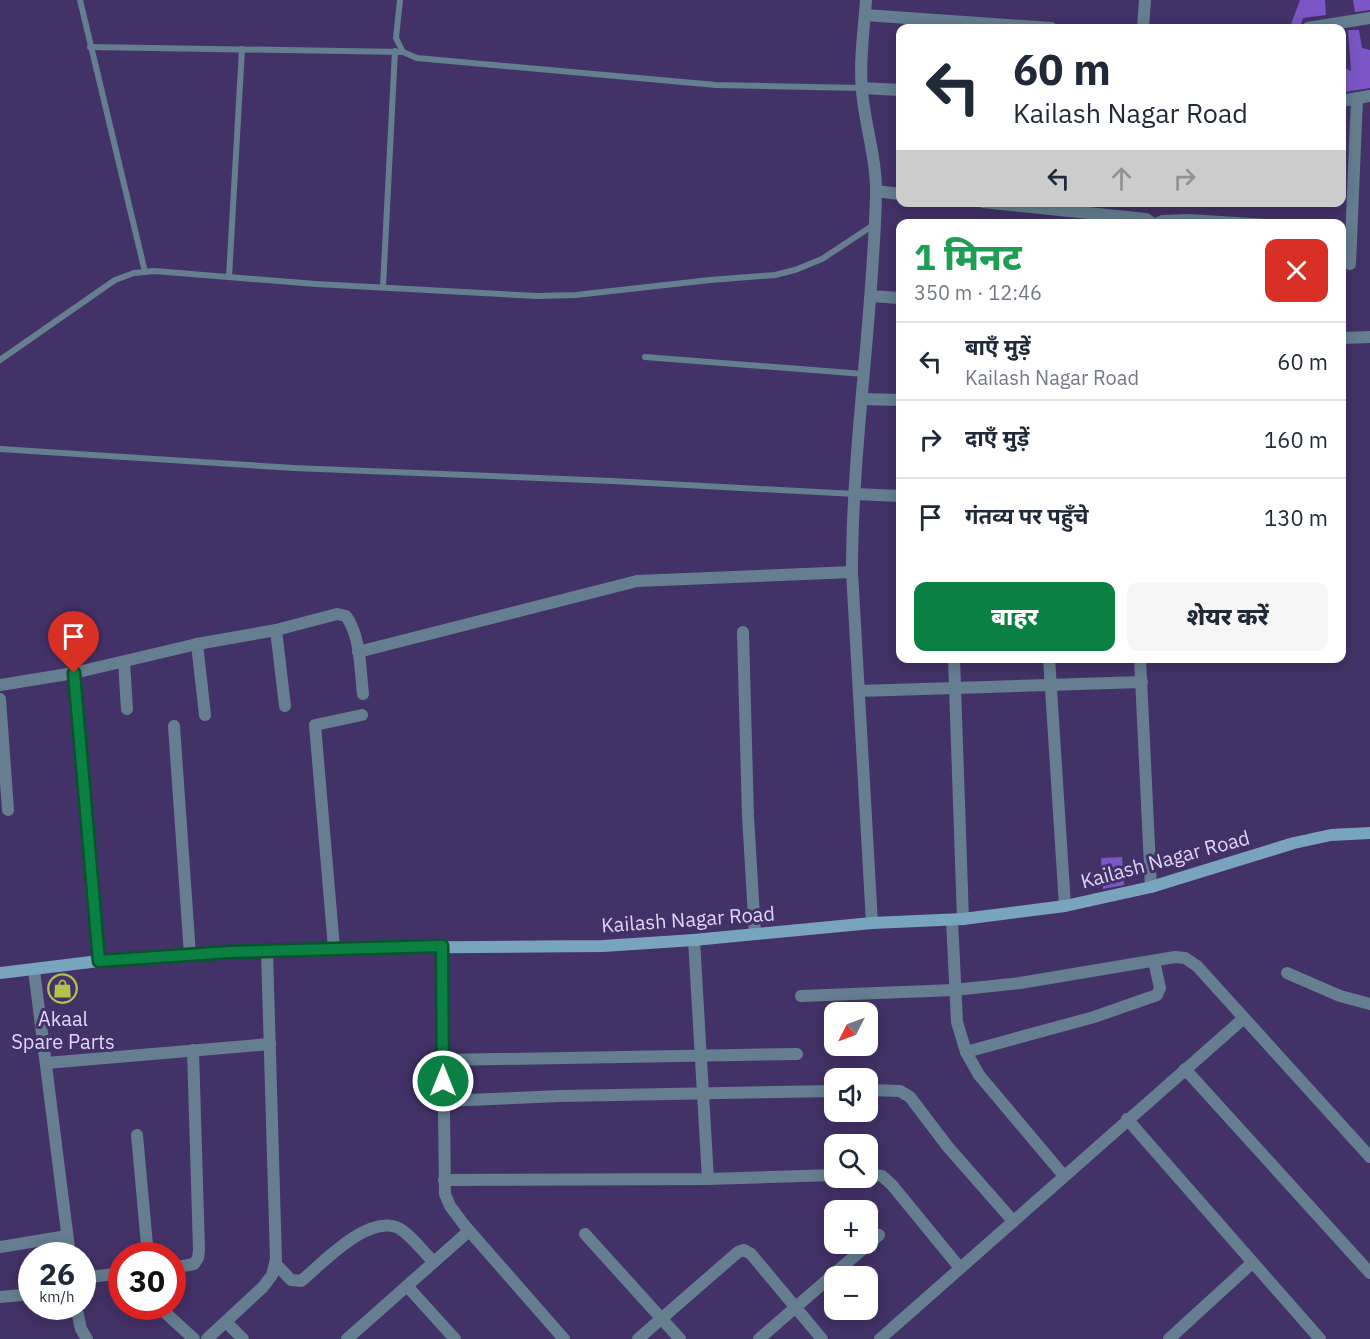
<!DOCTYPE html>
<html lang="hi">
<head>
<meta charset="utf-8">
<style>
  body { margin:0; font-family:"IBM Plex Sans","Noto Sans Devanagari",sans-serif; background:#f6f6f7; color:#1f2937; height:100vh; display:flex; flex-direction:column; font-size:22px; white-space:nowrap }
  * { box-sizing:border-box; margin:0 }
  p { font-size:20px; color:#747a83 }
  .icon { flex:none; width:33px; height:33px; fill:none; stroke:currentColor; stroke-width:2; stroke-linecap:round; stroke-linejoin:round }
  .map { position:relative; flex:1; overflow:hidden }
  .sheet { position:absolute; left:896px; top:219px; width:450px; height:444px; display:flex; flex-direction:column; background:#fff; border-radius:12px; box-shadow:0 3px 15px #0003 }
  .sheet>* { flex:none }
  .guide { position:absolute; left:896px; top:24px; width:450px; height:183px; border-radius:12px; box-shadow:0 3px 15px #0003; background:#fff; color:#1f2937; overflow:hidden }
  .needle { width:39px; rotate:228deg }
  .tools { position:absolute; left:824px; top:1002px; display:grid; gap:12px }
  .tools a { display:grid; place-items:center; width:54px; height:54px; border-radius:12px; background:#fff; box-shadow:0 3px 15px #0003; font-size:30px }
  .speed { position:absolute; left:18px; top:1242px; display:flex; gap:12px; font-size:30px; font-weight:700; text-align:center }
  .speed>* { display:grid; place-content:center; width:78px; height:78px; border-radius:50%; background:#fff; box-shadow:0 3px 15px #0003; line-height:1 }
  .speed small { font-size:15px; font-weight:400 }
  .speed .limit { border:9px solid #d22; background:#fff; color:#111 }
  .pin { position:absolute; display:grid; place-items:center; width:51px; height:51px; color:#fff; margin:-62px -26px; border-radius:50% 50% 50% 0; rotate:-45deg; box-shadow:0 0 6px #0007 }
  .pin .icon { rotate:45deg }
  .me { position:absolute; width:66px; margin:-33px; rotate:0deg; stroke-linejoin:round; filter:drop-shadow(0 0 4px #0008) }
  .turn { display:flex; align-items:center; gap:21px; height:126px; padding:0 18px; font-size:27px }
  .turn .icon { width:78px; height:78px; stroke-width:2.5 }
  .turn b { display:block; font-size:42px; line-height:51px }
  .lanes { display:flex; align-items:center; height:57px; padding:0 18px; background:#0003; justify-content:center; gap:30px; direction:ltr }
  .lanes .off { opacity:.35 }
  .round { display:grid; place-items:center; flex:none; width:63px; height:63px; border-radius:12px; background:#f6f6f7 }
  .head { display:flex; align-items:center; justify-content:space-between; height:102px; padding:0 18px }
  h1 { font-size:36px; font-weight:800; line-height:45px; color:#1e9e55 }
  .cta { display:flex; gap:12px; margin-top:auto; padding:12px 18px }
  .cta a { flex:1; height:69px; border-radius:12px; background:#0b8043; color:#fff; font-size:24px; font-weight:800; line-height:69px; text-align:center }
  .cta a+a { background:#f6f6f7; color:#1f2937 }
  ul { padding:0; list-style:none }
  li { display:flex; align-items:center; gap:18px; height:78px; padding:0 18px; border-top:2px solid #e0e1e3 }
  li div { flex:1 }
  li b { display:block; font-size:22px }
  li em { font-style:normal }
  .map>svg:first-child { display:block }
</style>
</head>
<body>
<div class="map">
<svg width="1370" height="1339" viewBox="0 0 1370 1339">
  <rect width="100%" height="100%" fill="#433267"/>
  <g fill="#7c56c6">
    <polygon points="1300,0 1325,0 1326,15 1303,18 1300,28 1290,27"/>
    <polygon points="1353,0 1370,0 1370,10 1355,12"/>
    <polygon points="1348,30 1359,30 1362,48 1370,50 1370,88 1344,92 1341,66 1351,71"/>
    <polygon points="1122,857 1124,885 1103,889 1101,858"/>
  </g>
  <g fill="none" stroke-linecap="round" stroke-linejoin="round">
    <g stroke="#657f90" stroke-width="6">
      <polyline points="80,0 145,272"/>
      <polyline points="400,0 396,38 403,52 417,58 716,85 862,88"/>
      <polyline points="90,47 403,52"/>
      <polyline points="1152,222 1162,218 1189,217 1286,223"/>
      <polyline points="229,277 242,49"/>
      <polyline points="383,287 395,51"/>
      <polyline points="645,357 864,374"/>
      <polyline points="0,360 115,280 134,273 154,271 316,284 537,296 576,295 710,280 775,275 795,270 822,259 875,224"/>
      <polyline points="0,449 294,468 612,481 855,494"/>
    </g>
    <g stroke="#657f90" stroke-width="12">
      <path d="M866,0C864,29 859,62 862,91C865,126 877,160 876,195C873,320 852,446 852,572L872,923"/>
      <polyline points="865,15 1051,28"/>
      <polyline points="1143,28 1145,0"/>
      <polyline points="1308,28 1370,18"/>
      <polyline points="862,88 900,90"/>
      <polyline points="1341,101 1370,96"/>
      <polyline points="876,191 900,194"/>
      <polyline points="983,202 1146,219 1153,224"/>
      <polyline points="1350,264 1357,98"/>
      <polyline points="871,296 900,298"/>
      <polyline points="1341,338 1370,337"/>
      <polyline points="862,399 900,400"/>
      <polyline points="855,494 900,496"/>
      <polyline points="276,630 285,706"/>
      <polyline points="743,632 748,816 755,934"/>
      <polyline points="197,644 205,715"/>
      <polyline points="358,652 637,581 852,572"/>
      <polyline points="954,658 963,919"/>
      <polyline points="1049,658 1065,906"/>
      <polyline points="1140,658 1151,887"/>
      <polyline points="124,662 127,709"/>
      <polyline points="74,673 99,961"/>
      <path d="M0,685L74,673L197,644L276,630L337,614L346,616C361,637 360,669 363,694"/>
      <polyline points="859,691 1142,682"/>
      <polyline points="0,699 8,810"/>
      <polyline points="174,726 190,955"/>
      <polyline points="952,920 957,1022 966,1052 979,1075 1064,1176"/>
      <polyline points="442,946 445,1194 450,1206 465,1226 564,1339"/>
      <polyline points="334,948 315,725 362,715"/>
      <polyline points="34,970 70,1256"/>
      <polyline points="1287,973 1340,996 1370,1004"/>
      <polyline points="801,996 954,990 1020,983 1175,957 1185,958 1197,966 1370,1157"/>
      <polyline points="966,1052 1094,1017 1157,995 1160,988 1154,961"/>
      <polyline points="443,1060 797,1054"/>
      <polyline points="46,1063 270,1044"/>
      <polyline points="1185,1069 1370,1273"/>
      <polyline points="867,1090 900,1091 910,1097 948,1147 1013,1221"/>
      <polyline points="443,1101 560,1096 834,1091"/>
      <polyline points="1127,1119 1320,1339"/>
      <polyline points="137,1135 148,1256"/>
      <polyline points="867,1174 882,1176 892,1185 960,1268"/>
      <polyline points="708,1179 834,1175"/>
      <polyline points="444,1180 708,1179 694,940"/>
      <polyline points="585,1234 680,1339"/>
      <polyline points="0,1247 67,1236"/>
      <path d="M275,1263L291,1280L301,1281C323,1263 365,1217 396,1227C408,1231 424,1253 434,1262"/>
      <polyline points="172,1268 194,1264 198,1258 199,1250 193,1050"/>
      <polyline points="82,1278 122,1273"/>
      <polyline points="407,1286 455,1339"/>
      <polyline points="0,1297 32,1294"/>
      <polyline points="76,1306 81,1329 87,1339"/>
      <polyline points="158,1306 194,1339"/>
      <polyline points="226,1322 243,1339"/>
      <polyline points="207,1339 263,1287 272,1275 276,1260 267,951"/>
      <polyline points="347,1339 469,1231"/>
      <polyline points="638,1339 738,1252 744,1250 751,1254 822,1339"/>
      <polyline points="759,1339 879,1235"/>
      <polyline points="880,1339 1244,1018"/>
      <polyline points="1169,1339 1252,1263"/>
    </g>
    <polyline stroke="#79a4be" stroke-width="12" points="0,973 99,961 230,952 342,948 603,946 694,940 872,923 963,919 1065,906 1151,887 1294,843 1331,835 1370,833"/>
  </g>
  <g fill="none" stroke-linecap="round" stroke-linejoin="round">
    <defs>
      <polyline id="route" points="74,673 99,961 230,952 442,946 443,1081"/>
    </defs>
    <use href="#route" stroke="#07532c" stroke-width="15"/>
    <use href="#route" stroke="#0b8043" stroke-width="10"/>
  </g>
  <defs>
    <symbol id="shop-ring" viewBox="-11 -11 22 22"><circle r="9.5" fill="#433267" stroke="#b3c24b" stroke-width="1.5"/><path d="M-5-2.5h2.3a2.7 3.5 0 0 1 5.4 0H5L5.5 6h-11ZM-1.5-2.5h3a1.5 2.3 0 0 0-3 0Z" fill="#b3c24b"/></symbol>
  </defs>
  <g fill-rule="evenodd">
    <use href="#shop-ring" x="46" y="972" width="33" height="33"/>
  </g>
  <g text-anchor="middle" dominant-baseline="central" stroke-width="6" stroke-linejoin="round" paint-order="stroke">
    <g font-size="20" fill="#dfd7f8" stroke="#433267">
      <text transform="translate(1165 859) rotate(-15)">Kailash Nagar Road</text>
      <text transform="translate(688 919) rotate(-4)">Kailash Nagar Road</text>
    </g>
    <g font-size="20" fill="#dfd7f8" stroke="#433267">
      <text x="63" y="1018">Akaal<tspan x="63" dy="23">Spare Parts</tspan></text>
    </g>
  </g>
</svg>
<div class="tools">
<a><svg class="needle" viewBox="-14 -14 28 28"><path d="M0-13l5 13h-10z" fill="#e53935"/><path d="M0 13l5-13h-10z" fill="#747a83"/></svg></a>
<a><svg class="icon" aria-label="sound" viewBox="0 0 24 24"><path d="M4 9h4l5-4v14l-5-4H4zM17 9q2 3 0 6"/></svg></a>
<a><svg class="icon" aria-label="search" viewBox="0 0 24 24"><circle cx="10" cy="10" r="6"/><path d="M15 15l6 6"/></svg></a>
<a>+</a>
<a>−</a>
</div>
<div class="speed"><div>26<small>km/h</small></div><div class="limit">30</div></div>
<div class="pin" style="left:74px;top:673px;background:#d93025"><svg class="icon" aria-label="arrive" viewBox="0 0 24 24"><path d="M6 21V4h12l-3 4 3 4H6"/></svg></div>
<svg class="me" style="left:443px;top:1081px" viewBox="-20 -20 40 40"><circle r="17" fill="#0b8043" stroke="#fff" stroke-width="3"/><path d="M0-11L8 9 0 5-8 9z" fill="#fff"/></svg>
<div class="guide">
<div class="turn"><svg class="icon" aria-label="left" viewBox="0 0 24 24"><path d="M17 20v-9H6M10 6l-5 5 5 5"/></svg><div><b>60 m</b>Kailash Nagar Road</div></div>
<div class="lanes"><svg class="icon" aria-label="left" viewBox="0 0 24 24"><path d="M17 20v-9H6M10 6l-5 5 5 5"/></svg><svg class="icon off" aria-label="ahead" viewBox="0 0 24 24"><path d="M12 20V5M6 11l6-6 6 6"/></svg><svg class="icon off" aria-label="right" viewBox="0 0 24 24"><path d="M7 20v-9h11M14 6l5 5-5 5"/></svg></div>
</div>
<section class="sheet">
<div class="head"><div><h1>1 मिनट</h1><p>350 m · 12:46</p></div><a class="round" style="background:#d93025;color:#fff"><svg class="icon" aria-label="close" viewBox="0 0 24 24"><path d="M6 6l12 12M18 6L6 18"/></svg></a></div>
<ul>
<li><svg class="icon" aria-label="left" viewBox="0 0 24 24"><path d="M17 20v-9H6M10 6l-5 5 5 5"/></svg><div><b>बाएँ मुड़ें</b><p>Kailash Nagar Road</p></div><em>60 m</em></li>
<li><svg class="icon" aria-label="right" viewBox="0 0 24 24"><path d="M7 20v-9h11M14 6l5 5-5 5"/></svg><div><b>दाएँ मुड़ें</b></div><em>160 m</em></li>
<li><svg class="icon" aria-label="arrive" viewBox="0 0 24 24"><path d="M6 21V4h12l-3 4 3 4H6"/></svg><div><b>गंतव्य पर पहुँचे</b></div><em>130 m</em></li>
</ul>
<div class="cta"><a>बाहर</a><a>शेयर करें</a></div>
</section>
</div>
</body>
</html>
